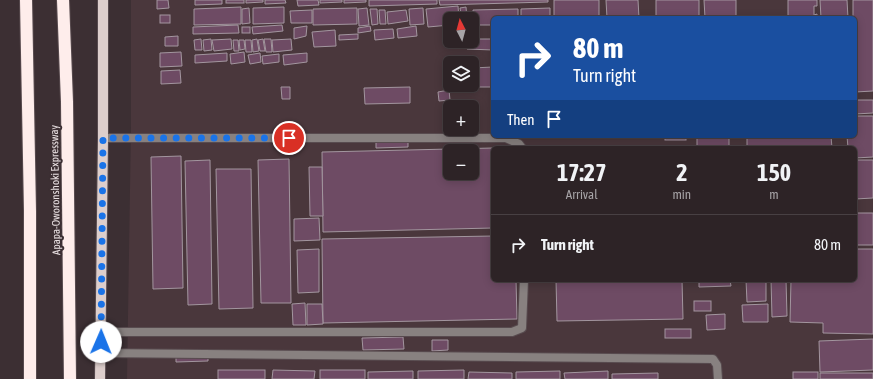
<!DOCTYPE html>
<html lang="en">
<head>
<meta charset="utf-8">
<style>
  body { margin:0; font-family:"Asap Condensed",sans-serif; background:#352b2e; color:#f1f3f6; height:100vh; display:flex; flex-direction:column; font-size:15px; white-space:nowrap }
  * { box-sizing:border-box; margin:0 }
  p { font-size:13px; color:#a7a4a7 }
  .icon { flex:none; width:22px; height:22px; fill:none; stroke:currentColor; stroke-width:2; stroke-linecap:round; stroke-linejoin:round }
  .map { position:relative; flex:1; overflow:hidden }
  .sheet { position:absolute; left:491px; top:146px; width:366px; height:136px; display:flex; flex-direction:column; background:#2d2326; border-radius:6px; box-shadow:0 2px 10px #0003,0 0 0 1px #484043 }
  .sheet>* { flex:none }
  .hud { position:absolute; left:491px; top:16px; width:366px; height:122px; border-radius:6px; box-shadow:0 2px 10px #0003,0 0 0 1px #484043; background:#1a4fa0; color:#fff; overflow:hidden }
  .needle { width:26px; rotate:354deg }
  .buttons { position:absolute; left:443px; top:12px; display:grid; gap:8px }
  .buttons a { display:grid; place-items:center; width:36px; height:36px; border-radius:6px; background:#2d2326; box-shadow:0 2px 10px #0003,0 0 0 1px #484043; font-size:20px }
  .pin { position:absolute; display:grid; place-items:center; width:34px; height:34px; color:#fff; margin:-17px; border:2px solid #fff; border-radius:50%; box-shadow:0 1px 4px #0007 }
  .me { position:absolute; width:44px; margin:-22px; rotate:1deg; stroke-linejoin:round; filter:drop-shadow(0 0 3px #0008) }
  .turn { display:flex; align-items:center; gap:14px; height:84px; padding:0 16px; font-size:18px }
  .turn .icon { width:52px; height:52px; stroke-width:2.5 }
  .turn b { display:block; font-size:28px; line-height:34px }
  .then { display:flex; align-items:center; height:38px; padding:0 16px; background:#0003; gap:8px; font-size:15px }
  .eta { display:flex; justify-content:space-evenly; align-items:center; height:68px; text-align:center }
  .eta b { font-size:24px; font-weight:700; line-height:28px }
  ul { padding:0; list-style:none }
  li { display:flex; align-items:center; gap:12px; height:60px; padding:0 16px; border-top:1px solid #484043 }
  li div { flex:1 }
  li b { display:block; font-size:15px }
  li em { font-style:normal }
  .map>svg:first-child { display:block }
</style>
</head>
<body>
<div class="map">
<svg width="873" height="379" viewBox="0 0 873 379">
  <rect width="100%" height="100%" fill="#3c2f33"/>
  <path fill="#4a373c" fill-rule="evenodd" d="M131,0H873V379H127L131,127ZM493,18H855V136H493ZM450,19H472V41H450ZM450,63H472V85H450ZM450,107H472V129H450ZM493,148H855V280H493ZM450,151H472V173H450Z"/>
  <g fill="#6e4b64" stroke="#a3969f" fill-rule="evenodd">
    <polygon points="157,0 168,0 169,8 157,9"/>
    <polygon points="195,0 222,0 222,4 195,5"/>
    <rect x="226" y="0" width="18" height="3"/>
    <polygon points="246,0 263,0 263,2 246,3"/>
    <polygon points="265,0 285,0 286,3 265,4"/>
    <polygon points="297,0 318,0 319,5 298,6"/>
    <polygon points="320,0 342,0 342,2 320,3"/>
    <polygon points="344,0 366,0 366,2 344,3"/>
    <polygon points="369,0 437,0 437,4 369,6"/>
    <polygon points="439,0 548,0 548,2 440,5"/>
    <rect x="554" y="0" width="45" height="18"/>
    <polygon points="606,0 638,0 639,18 607,18"/>
    <rect x="656" y="0" width="43" height="18"/>
    <polygon points="704,0 736,0 736,18 705,18"/>
    <polygon points="788,0 817,0 817,6 814,6 814,15 817,14 817,18 788,18"/>
    <polygon points="820,0 847,0 848,18 821,18"/>
    <polygon points="853,0 873,0 873,91 855,92 855,18 853,18"/>
    <polygon points="458,6 459,19 450,19 450,25 428,27 426,9"/>
    <polygon points="241,7 241,24 194,25 194,9"/>
    <polygon points="284,7 284,23 253,24 253,8"/>
    <polygon points="466,7 467,19 462,19 460,8"/>
    <polygon points="249,8 250,23 242,24 242,9"/>
    <polygon points="357,8 357,24 313,25 313,9"/>
    <polygon points="367,8 369,25 359,26 358,9"/>
    <polygon points="423,8 424,24 410,25 409,9"/>
    <polygon points="550,8 550,18 521,18 521,9"/>
    <polygon points="370,9 377,9 378,24 372,25"/>
    <polygon points="518,9 518,18 493,18 493,25 474,25 473,10"/>
    <polygon points="312,10 312,23 291,23 290,11"/>
    <polygon points="379,10 385,10 386,24 380,24"/>
    <polygon points="406,10 408,21 388,24 387,12"/>
    <rect x="160" y="15" width="10" height="8"/>
    <polygon points="238,25 239,33 193,34 193,27"/>
    <polygon points="282,25 283,31 253,34 252,27"/>
    <polygon points="307,26 306,36 294,39 294,28"/>
    <polygon points="370,26 371,31 358,33 358,28"/>
    <polygon points="416,26 417,36 398,38 397,29"/>
    <rect x="242" y="27" width="8" height="6"/>
    <polygon points="393,29 394,38 375,40 374,30"/>
    <polygon points="335,30 336,46 314,47 312,32"/>
    <polygon points="358,34 358,39 339,40 339,35"/>
    <polygon points="178,36 178,46 165,46 165,37"/>
    <polygon points="201,39 202,50 195,50 194,40"/>
    <polygon points="211,39 212,50 204,51 203,40"/>
    <polygon points="231,39 232,49 214,51 212,40"/>
    <polygon points="257,39 259,51 253,52 252,40"/>
    <polygon points="263,39 265,51 260,51 258,40"/>
    <polygon points="264,39 271,39 272,52 266,52"/>
    <polygon points="291,39 292,50 273,52 272,40"/>
    <polygon points="472,39 493,39 493,50 467,49 468,41 472,41"/>
    <polygon points="233,40 238,40 239,51 234,51"/>
    <polygon points="239,40 244,40 245,49 240,50"/>
    <polygon points="245,40 251,40 252,52 246,52"/>
    <polygon points="181,52 182,66 160,67 160,53"/>
    <polygon points="244,52 245,62 231,64 230,54"/>
    <polygon points="227,53 227,61 195,63 195,55"/>
    <polygon points="260,53 261,62 250,64 248,55"/>
    <polygon points="307,53 307,62 284,65 283,55"/>
    <polygon points="279,54 279,62 263,64 262,56"/>
    <polygon points="493,67 493,87 468,87 468,85 472,85 472,68"/>
    <polygon points="180,70 181,83 161,84 161,71"/>
    <polygon points="281,87 290,87 290,99 282,99"/>
    <polygon points="410,87 410,103 365,104 364,88"/>
    <polygon points="449,90 450,100 439,101 438,92"/>
    <polygon points="855,100 873,100 873,113 855,114"/>
    <polygon points="855,116 873,116 873,157 855,158 855,148 848,148 847,136 855,136"/>
    <rect x="665" y="136" width="21" height="4"/>
    <rect x="697" y="136" width="32" height="12"/>
    <polygon points="747,136 831,136 832,148 747,148"/>
    <polygon points="408,141 408,147 376,148 376,142"/>
    <path d="M493,148V228L323,232L322,152ZM450,151H472V173H450Z"/>
    <polygon points="181,156 183,288 153,289 151,157"/>
    <polygon points="289,159 291,303 261,303 258,160"/>
    <polygon points="210,160 212,304 188,305 185,161"/>
    <polygon points="855,160 873,160 873,198 855,199"/>
    <polygon points="309,167 322,167 323,216 310,216"/>
    <polygon points="216,169 251,169 253,308 219,309"/>
    <rect x="855" y="213" width="18" height="32"/>
    <polygon points="319,218 320,240 294,241 294,219"/>
    <polygon points="493,236 493,280 516,280 517,319 323,323 322,239"/>
    <polygon points="319,249 319,292 298,293 297,250"/>
    <polygon points="855,249 873,249 873,334 823,333 823,323 790,322 791,280 855,280"/>
    <polygon points="556,280 682,280 683,319 557,321"/>
    <polygon points="699,280 730,280 731,286 699,287"/>
    <polygon points="746,280 766,280 766,301 747,302"/>
    <polygon points="771,280 786,280 787,316 772,317"/>
    <rect x="694" y="301" width="17" height="10"/>
    <polygon points="305,303 306,325 293,325 292,304"/>
    <polygon points="307,304 322,304 323,324 307,325"/>
    <polygon points="768,304 768,322 743,322 742,305"/>
    <polygon points="725,314 725,329 707,330 706,315"/>
    <rect x="665" y="329" width="26" height="9"/>
    <polygon points="403,337 404,349 363,350 362,338"/>
    <polygon points="873,339 873,370 820,372 819,341"/>
    <polygon points="432,340 448,340 448,350 432,351"/>
    <polygon points="176,356 208,356 208,361 176,362"/>
    <rect x="218" y="370" width="47" height="9"/>
    <polygon points="273,370 315,371 314,379 272,379"/>
    <rect x="320" y="370" width="45" height="9"/>
    <polygon points="464,370 464,379 418,379 418,371"/>
    <polygon points="413,371 413,379 368,379 368,372"/>
    <polygon points="560,371 560,379 516,379 516,372"/>
    <polygon points="608,371 608,379 565,379 564,373"/>
    <polygon points="469,372 512,373 512,379 468,379"/>
    <rect x="793" y="372" width="25" height="7"/>
    <polygon points="658,373 658,379 612,379 612,374"/>
    <rect x="820" y="373" width="53" height="6"/>
  </g>
  <g fill="none" stroke-linecap="round" stroke-linejoin="round">
    <defs>
      <g id="lane">
        <polyline points="103,138 506,138 519,144 522,148"/>
        <polyline points="101,332 512,332 522,328 524,280"/>
        <polyline points="100,353 713,359 717,365 718,379"/>
      </g>
      <polyline id="primary" points="100,379 103,138 103,0"/>
      <g id="highway">
        <polyline points="26,0 30,211 30,379"/>
        <polyline points="63,0 67,102 70,379"/>
      </g>
    </defs>
    <use href="#lane" stroke="#584b4f" stroke-width="10"/>
    <use href="#primary" stroke="#584b4f" stroke-width="12"/>
    <use href="#highway" stroke="#584b4f" stroke-width="14"/>
    <use href="#lane" stroke="#888180" stroke-width="8"/>
    <use href="#primary" stroke="#ddcecc" stroke-width="10"/>
    <use href="#highway" stroke="#feedeb" stroke-width="12"/>
  </g>
  <g fill="none" stroke-linecap="round" stroke-linejoin="round">
    <polyline stroke="#1a73e8" stroke-width="7" stroke-dasharray="0 12.6" points="101,342 103,138 289,138"/>
  </g>
  <g text-anchor="middle" dominant-baseline="central" stroke-width="4" stroke-linejoin="round" paint-order="stroke">
    <g font-size="11" fill="#e9e0e2" stroke="#3c2f33">
      <text transform="translate(55 190) rotate(-91)">Apapa-Oworonshoki Expressway</text>
    </g>
  </g>
</svg>
<div class="buttons">
<a><svg class="needle" viewBox="-14 -14 28 28"><path d="M0-13l5 13h-10z" fill="#e53935"/><path d="M0 13l5-13h-10z" fill="#a7a4a7"/></svg></a>
<a><svg class="icon" aria-label="layers" viewBox="0 0 24 24"><path d="M12 4l9 5-9 5-9-5zM3 14l9 5 9-5"/></svg></a>
<a>+</a>
<a>−</a>
</div>
<div class="pin" style="left:289px;top:138px;background:#d93025"><svg class="icon" aria-label="arrive" viewBox="0 0 24 24"><path d="M6 21V4h12l-3 4 3 4H6"/></svg></div>
<svg class="me" style="left:101px;top:342px" viewBox="-20 -20 40 40"><circle r="19" fill="#fff"/><path d="M0-13L10 11 0 6-10 11z" fill="#1a73e8"/></svg>
<div class="hud">
<div class="turn"><svg class="icon" aria-label="right" viewBox="0 0 24 24"><path d="M7 20v-9h11M14 6l5 5-5 5"/></svg><div><b>80 m</b>Turn right</div></div>
<div class="then">Then<svg class="icon" aria-label="arrive" viewBox="0 0 24 24"><path d="M6 21V4h12l-3 4 3 4H6"/></svg></div>
</div>
<section class="sheet">
<div class="eta">
<div><b>17:27</b><p>Arrival</p></div>
<div><b>2</b><p>min</p></div>
<div><b>150</b><p>m</p></div>
</div>
<ul>
<li><svg class="icon" aria-label="right" viewBox="0 0 24 24"><path d="M7 20v-9h11M14 6l5 5-5 5"/></svg><div><b>Turn right</b></div><em>80 m</em></li>
</ul>
</section>
</div>
</body>
</html>
